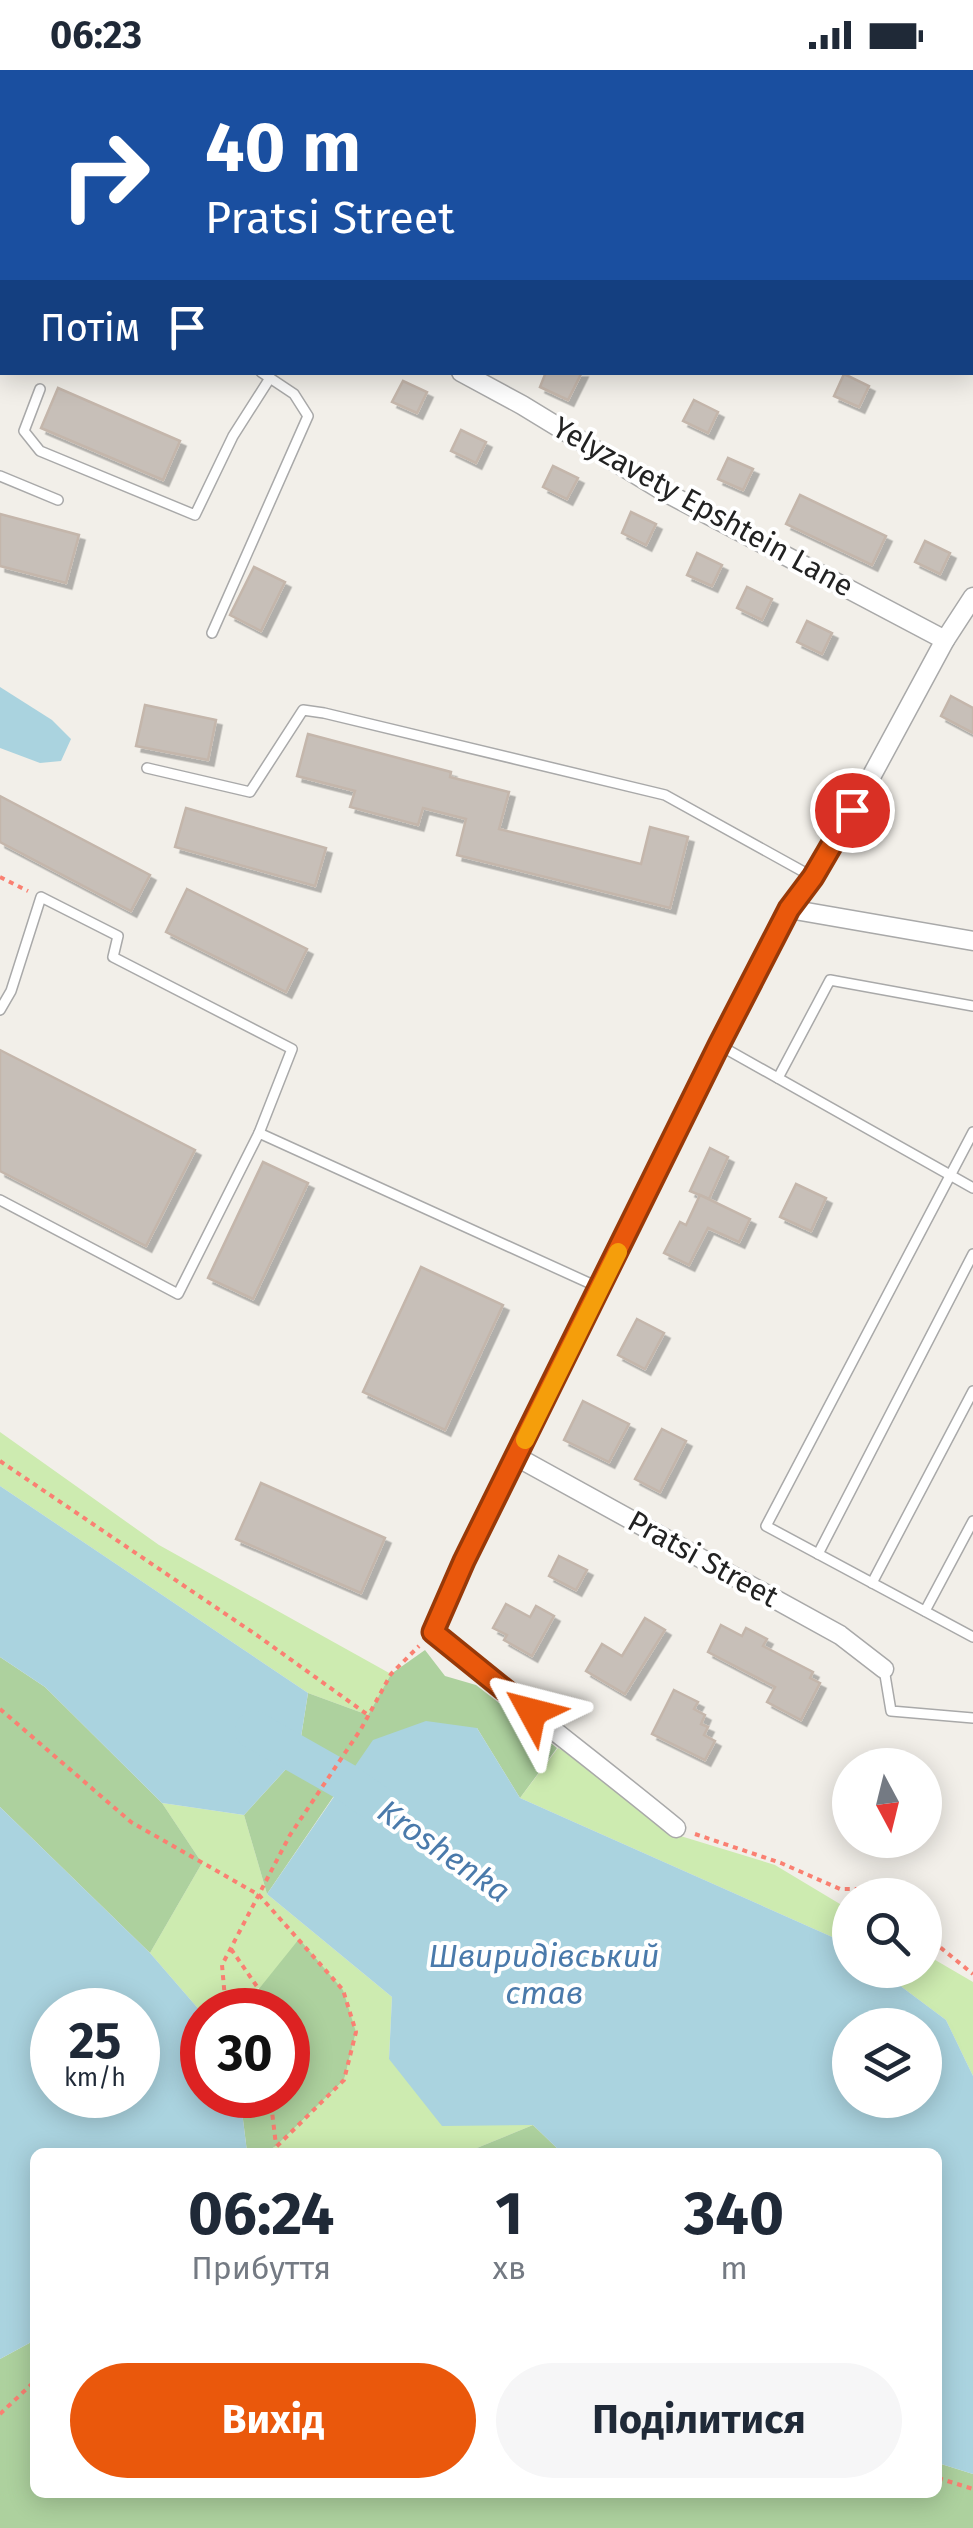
<!DOCTYPE html>
<html lang="uk">
<head>
<meta charset="utf-8">
<style>
  body { margin:0; font-family:"Fira Sans",sans-serif; background:#f6f6f7; color:#1f2937; height:100vh; display:flex; flex-direction:column; font-size:38px; white-space:nowrap }
  * { box-sizing:border-box; margin:0 }
  p { font-size:32px; color:#747a83 }
  .icon { flex:none; width:55px; height:55px; fill:none; stroke:currentColor; stroke-width:2; stroke-linecap:round; stroke-linejoin:round }
  .map { position:relative; flex:1; overflow:hidden }
  .side { position:absolute; left:30px; top:2078px; width:912px; height:350px; display:flex; flex-direction:column; background:#fff; border-radius:15px; box-shadow:0 5px 25px #0003 }
  .side>* { flex:none }
  .guide { position:absolute; left:0px; top:0px; width:975px; height:305px; box-shadow:0 5px 25px #0003; background:#1a4fa0; color:#fff; overflow:hidden }
  .needle { width:65px; rotate:173deg }
  .tools { position:absolute; left:832px; top:1678px; display:grid; gap:20px }
  .tools a { display:grid; place-items:center; width:110px; height:110px; border-radius:50%; background:#fff; box-shadow:0 5px 25px #0003; font-size:50px }
  .speed { position:absolute; left:30px; top:1918px; display:flex; gap:20px; font-size:50px; font-weight:700; text-align:center }
  .speed>* { display:grid; place-content:center; width:130px; height:130px; border-radius:50%; background:#fff; box-shadow:0 5px 25px #0003; line-height:1 }
  .speed small { font-size:25px; font-weight:400 }
  .speed .limit { border:15px solid #d22; background:#fff; color:#111 }
  .pin { position:absolute; display:grid; place-items:center; width:85px; height:85px; color:#fff; margin:-42px; border:5px solid #fff; border-radius:50%; box-shadow:0 2px 10px #0007 }
  .me { position:absolute; width:110px; margin:-55px; rotate:308deg; stroke-linejoin:round; filter:drop-shadow(0 0 8px #0008) }
  .turn { display:flex; align-items:center; gap:35px; height:210px; padding:0 40px; font-size:45px }
  .turn .icon { width:130px; height:130px; stroke-width:2.5 }
  .turn b { display:block; font-size:70px; line-height:85px }
  .then { display:flex; align-items:center; height:95px; padding:0 40px; background:#0003; gap:20px; font-size:38px }
  .eta { display:flex; justify-content:space-evenly; align-items:center; height:170px; text-align:center }
  .eta b { font-size:60px; font-weight:700; line-height:70px }
  .button { display:flex; gap:20px; margin-top:auto; padding:20px 40px }
  .button a { flex:1; height:115px; border-radius:60px; background:#ea580c; color:#fff; font-size:40px; font-weight:700; line-height:115px; text-align:center }
  .button a+a { background:#f6f6f7; color:#1f2937 }
  .status { display:flex; justify-content:space-between; align-items:center; height:70px; padding:0 50px; background:#fff; direction:ltr }
  .status svg { height:28px; fill:currentColor }
  .map>svg:first-child { display:block }
</style>
</head>
<body>
<div class="status"><b>06:23</b><svg viewBox="0 0 49 12"><path d="M0 12V9h3v3zM5 12V6h3v6zM10 12V3h3v9zM15 12V0h3v12zM26 1h20v11H26zM47 4h2v5h-2z"/></svg></div>
<div class="map">
<svg width="973" height="2458" viewBox="0 0 973 2458">
  <defs>
    <filter id="shadow"><feDropShadow dx="5.5" dy="5.5" stdDeviation="0" flood-color="#0004"/></filter>
  </defs>
  <rect width="100%" height="100%" fill="#f2efe9"/>
  <g fill="#cdebb0">
    <polygon points="0,1362 159,1475 391,1604 368,1645 308,1623 0,1416"/>
    <polygon points="558,1678 576,1687 674,1764 775,1795 850,1840 850,1878 839,1870 520,1728"/>
    <polygon points="162,1733 244,1745 267,1824 392,1927 389,1989 533,2055 467,2082 266,2082 276,2076 344,2010 356,1962 258,1918 242,1940 202,1940 202,1943 150,1883 202,1793"/>
    <polygon points="925,1884 973,1912 973,2006 946,1950 879,1900 925,1900"/>
  </g>
  <g fill="#add19e">
    <polygon points="425,1580 445,1606 476,1615 557,1678 520,1728 477,1658 344,1711 267,1824 244,1745 298,1686 308,1623 368,1645 391,1604"/>
    <polygon points="0,1587 45,1617 162,1733 202,1793 150,1883 0,1737"/>
    <polygon points="299,1869 343,1920 356,1962 344,2010 276,2076 266,2082 247,2082 240,2025 288,2025 288,1940 242,1940"/>
    <polygon points="533,2055 561,2082 467,2082"/>
    <polygon points="35,2270 35,2422 938,2422 938,2393 973,2404 973,2458 0,2458 0,2289"/>
  </g>
  <g fill="#aad3df" fill-rule="evenodd">
    <polygon points="0,617 52,650 71,669 61,691 40,693 0,678"/>
    <polygon points="0,1416 308,1623 298,1686 244,1745 162,1733 45,1617 0,1587"/>
    <path d="M426,1651L477,1658L520,1728L839,1870L850,1878V1900H879L946,1950L973,2006V2404L938,2393V2082H561L533,2055L442,2056L389,1989L392,1927L267,1824L373,1670ZM850,1955H925V2030H850Z"/>
    <path d="M0,1737L150,1883L202,1943V2025H240L247,2082H35V2270L0,2289ZM52,1940H138V2025H52Z"/>
  </g>
  <g fill="none" stroke-linecap="round" stroke-linejoin="round">
    <polyline stroke="#aad3df" stroke-width="38" points="254,1660 344,1711 386,1740"/>
  </g>
  <g fill="#c7bfb8" stroke="#c4b6ab" stroke-width="2.5" filter="url(#shadow)">
    <polygon points="546,302 582,302 568,330 540,317"/>
    <polygon points="844,304 869,316 859,337 834,326"/>
    <polygon points="403,311 427,322 417,343 392,332"/>
    <polygon points="58,318 180,371 163,410 41,358"/>
    <polygon points="694,330 718,342 708,363 683,351"/>
    <polygon points="461,360 486,372 476,393 451,381"/>
    <polygon points="728,388 753,399 743,420 718,409"/>
    <polygon points="553,396 578,408 567,429 543,417"/>
    <polygon points="800,425 886,466 872,495 786,454"/>
    <polygon points="631,442 656,454 646,475 622,463"/>
    <polygon points="0,444 79,465 66,513 0,496"/>
    <polygon points="925,471 950,483 940,504 915,492"/>
    <polygon points="697,483 722,495 712,516 687,505"/>
    <polygon points="254,497 285,512 261,561 230,545"/>
    <polygon points="747,517 772,529 762,550 737,538"/>
    <polygon points="807,551 832,563 822,584 797,572"/>
    <polygon points="951,626 973,638 973,663 941,646"/>
    <polygon points="145,635 216,650 208,690 136,676"/>
    <polygon points="308,664 451,702 450,707 509,722 499,759 641,794 650,757 688,767 670,838 457,785 466,749 423,738 418,755 350,737 355,721 297,706"/>
    <polygon points="0,726 150,805 131,841 0,772"/>
    <polygon points="186,738 326,778 315,816 175,777"/>
    <polygon points="187,819 307,879 286,922 166,862"/>
    <polygon points="0,980 195,1080 146,1176 0,1101"/>
    <polygon points="710,1078 728,1087 709,1129 690,1121"/>
    <polygon points="263,1092 308,1113 253,1229 208,1208"/>
    <polygon points="796,1114 826,1128 811,1161 780,1147"/>
    <polygon points="700,1125 750,1149 739,1172 708,1158 689,1195 664,1183 680,1152 686,1155"/>
    <polygon points="421,1197 503,1235 445,1360 363,1322"/>
    <polygon points="637,1249 664,1263 645,1299 618,1285"/>
    <polygon points="583,1331 629,1354 609,1392 564,1370"/>
    <polygon points="662,1359 686,1371 660,1422 635,1409"/>
    <polygon points="261,1413 385,1468 361,1523 236,1469"/>
    <polygon points="559,1486 587,1500 576,1520 549,1506"/>
    <polygon points="506,1534 530,1547 536,1536 554,1546 532,1586 504,1570 507,1565 493,1558"/>
    <polygon points="645,1548 665,1560 625,1624 586,1601 602,1574 622,1586"/>
    <polygon points="721,1555 742,1566 746,1558 767,1569 763,1576 813,1602 810,1608 820,1613 801,1650 767,1632 775,1617 708,1582"/>
    <polygon points="674,1620 698,1632 694,1639 705,1645 701,1654 708,1657 704,1665 715,1671 705,1690 652,1664"/>
  </g>
  <g fill="none" stroke-linecap="round" stroke-linejoin="round">
    <defs>
      <g id="lane">
        <polyline points="262,0 267,2"/>
        <polyline points="549,2 551,0"/>
        <polyline points="0,21 2,22"/>
        <polyline points="0,193 2,194"/>
        <polyline points="0,244 2,237"/>
        <polyline points="972,266 973,266"/>
        <polyline points="40,319 24,361 40,381 195,445 233,366 270,308"/>
        <polyline points="0,406 58,430"/>
        <polyline points="212,563 308,346 294,324 261,302"/>
        <polyline points="147,698 250,722 303,640 324,643 665,725 813,807"/>
        <polyline points="0,940 11,921 41,827 118,866 113,887 292,979 259,1063"/>
        <polyline points="719,975 973,1118"/>
        <polyline points="778,1008 830,910 973,936"/>
        <polyline points="973,1062 766,1456 973,1567"/>
        <polyline points="0,1130 178,1224 259,1063 600,1218"/>
        <polyline points="818,1484 973,1184"/>
        <polyline points="872,1513 973,1321"/>
        <polyline points="925,1541 973,1451"/>
        <polyline points="884,1599 891,1641 973,1648"/>
      </g>
      <g id="street">
        <polyline points="499,0 504,2"/>
        <polyline points="298,2 299,0"/>
        <polyline points="804,2 805,0"/>
        <polyline points="461,302 522,335 663,421 945,570"/>
        <polyline points="789,839 973,871"/>
        <polyline points="517,1387 840,1565 884,1599"/>
        <path d="M676,1758C596,1692 512,1630 433,1562L464,1491L719,975L789,839L813,807L871,707L945,570L973,527"/>
      </g>
    </defs>
    <use href="#lane" stroke="#a9a9a9" stroke-width="12"/>
    <use href="#street" stroke="#a9a9a9" stroke-width="21"/>
    <g stroke="#fa8072" stroke-width="4" stroke-dasharray="5 5" stroke-linecap="butt">
      <polyline points="0,807 28,821"/>
      <polyline points="0,1391 258,1566 368,1645"/>
      <polyline points="0,1639 131,1752 259,1825 343,1920 356,1962 344,2010 271,2082"/>
      <polyline points="695,1764 781,1793 840,1819 868,1819 875,1825"/>
      <polyline points="925,1865 973,1904"/>
      <polyline points="231,1879 258,1918 261,1940"/>
      <polyline points="226,1940 222,1895 290,1765 361,1659 391,1604 419,1576"/>
      <polyline points="270,2025 276,2075"/>
      <polyline points="0,2344 35,2311"/>
      <polyline points="938,2408 973,2419"/>
    </g>
    <use href="#lane" stroke="#fff" stroke-width="9"/>
    <use href="#street" stroke="#fff" stroke-width="18"/>
  </g>
  <g fill="none" stroke-linecap="round" stroke-linejoin="round">
    <defs>
      <polyline id="route" points="532,1642 433,1562 464,1491 719,975 789,839 813,807 852,740"/>
    </defs>
    <use href="#route" stroke="#983908" stroke-width="25"/>
    <use href="#route" stroke="#ea580c" stroke-width="18"/>
    <polyline stroke="#f59e0b" stroke-width="18" points="525,1370 618,1182"/>
  </g>
  <g text-anchor="middle" dominant-baseline="central" stroke-width="8" stroke-linejoin="round" paint-order="stroke">
    <g font-size="30" fill="#222" stroke="#fff">
      <text transform="translate(703 437) rotate(29)">Yelyzavety Epshtein Lane</text>
      <text transform="translate(703 1489) rotate(29)">Pratsi Street</text>
    </g>
    <g font-size="32" font-style="italic" fill="#4a7aab" stroke="#fff">
      <text transform="translate(444 1781) rotate(35)">Kroshenka</text>
      <text x="544" y="1886">Швиридівський<tspan x="544" dy="37">став</tspan></text>
    </g>
  </g>
</svg>
<div class="tools">
<a><svg class="needle" viewBox="-14 -14 28 28"><path d="M0-13l5 13h-10z" fill="#e53935"/><path d="M0 13l5-13h-10z" fill="#747a83"/></svg></a>
<a><svg class="icon" aria-label="search" viewBox="0 0 24 24"><circle cx="10" cy="10" r="6"/><path d="M15 15l6 6"/></svg></a>
<a><svg class="icon" aria-label="layers" viewBox="0 0 24 24"><path d="M12 4l9 5-9 5-9-5zM3 14l9 5 9-5"/></svg></a>
</div>
<div class="speed"><div>25<small>km/h</small></div><div class="limit">30</div></div>
<div class="pin" style="left:852px;top:740px;background:#d93025"><svg class="icon" aria-label="arrive" viewBox="0 0 24 24"><path d="M6 21V4h12l-3 4 3 4H6"/></svg></div>
<svg class="me" style="left:532px;top:1642px" viewBox="-20 -20 40 40"><path d="M0-17L14 15 0 8-14 15z" fill="#ea580c" stroke="#fff" stroke-width="4"/></svg>
<div class="guide">
<div class="turn"><svg class="icon" aria-label="right" viewBox="0 0 24 24"><path d="M7 20v-9h11M14 6l5 5-5 5"/></svg><div><b>40 m</b>Pratsi Street</div></div>
<div class="then">Потім<svg class="icon" aria-label="arrive" viewBox="0 0 24 24"><path d="M6 21V4h12l-3 4 3 4H6"/></svg></div>
</div>
<section class="side">
<div class="eta">
<div><b>06:24</b><p>Прибуття</p></div>
<div><b>1</b><p>хв</p></div>
<div><b>340</b><p>m</p></div>
</div>
<div class="button"><a>Вихід</a><a>Поділитися</a></div>
</section>
</div>
</body>
</html>
